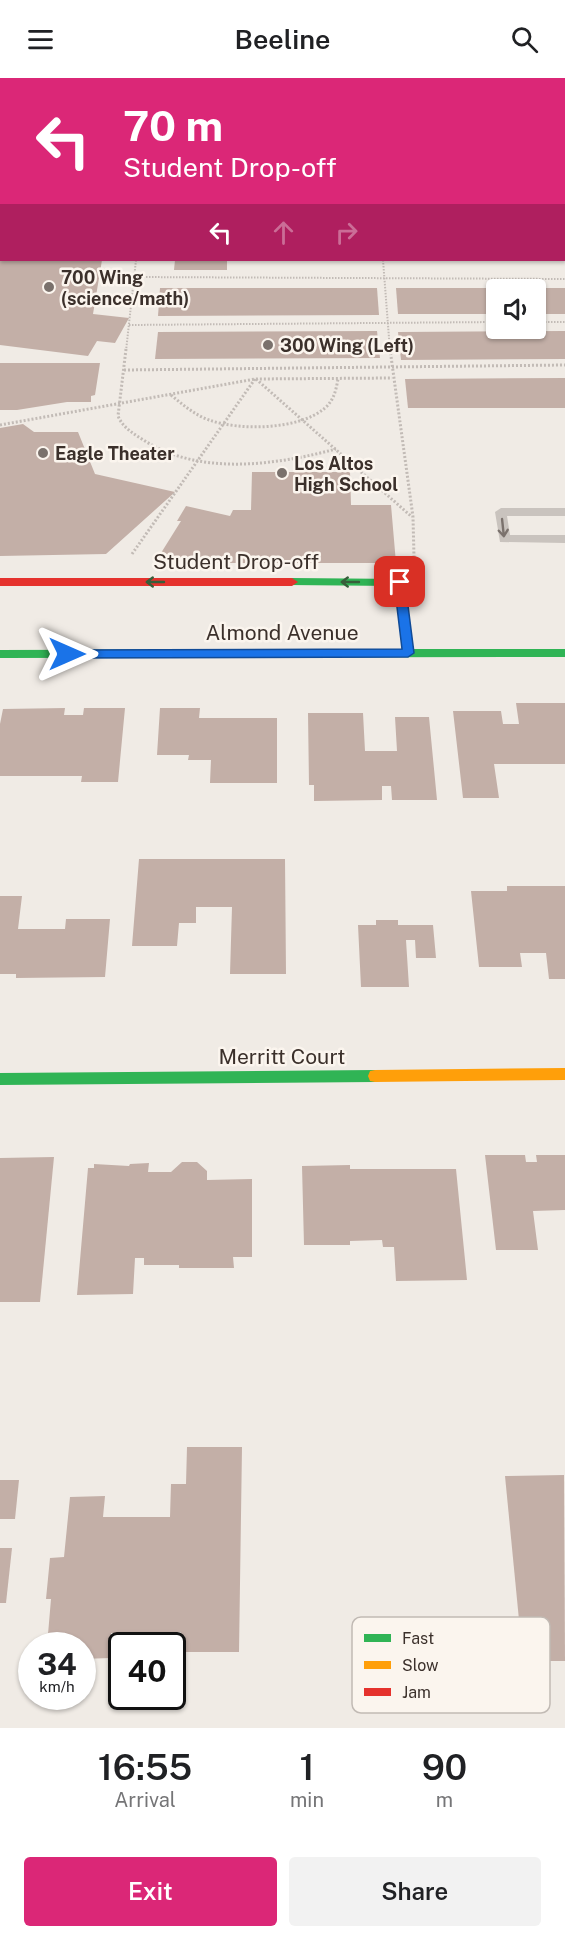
<!DOCTYPE html>
<html lang="en">
<head>
<meta charset="utf-8">
<style>
  body { margin:0; font-family:"Public Sans",sans-serif; background:#f2f2f2; color:#202124; height:100vh; display:flex; flex-direction:column; font-size:22px; white-space:nowrap }
  * { box-sizing:border-box; margin:0 }
  p { font-size:20px; color:#757577 }
  .icon { flex:none; width:33px; height:33px; fill:none; stroke:currentColor; stroke-width:2; stroke-linecap:round; stroke-linejoin:round }
  .map { position:relative; height:1650px; overflow:hidden }
  .drawer { display:flex; flex-direction:column; background:#fff; flex:1 }
  .drawer>* { flex:none }
  .banner { position:absolute; left:0px; top:0px; width:566px; height:183px; box-shadow:0 2px 4px #0004; background:#db2777; color:#fff; overflow:hidden }
  .controls { position:absolute; left:486px; top:201px; display:grid; gap:12px }
  .controls a { display:grid; place-items:center; width:60px; height:60px; border-radius:6px; background:#fff; box-shadow:0 2px 4px #0004; font-size:30px }
  .speed { position:absolute; left:18px; top:1554px; display:flex; gap:12px; font-size:30px; font-weight:700; text-align:center }
  .speed>* { display:grid; place-content:center; width:78px; height:78px; border-radius:50%; background:#fff; box-shadow:0 2px 4px #0004; line-height:1 }
  .speed small { font-size:15px; font-weight:400 }
  .speed .limit { border:3px solid #111; border-radius:9px; background:#fff; color:#111 }
  .pin { position:absolute; display:grid; place-items:center; width:51px; height:51px; color:#fff; margin:-26px; border-radius:12px; box-shadow:0 3px 9px #0006 }
  .me { position:absolute; width:66px; margin:-33px; rotate:90deg; stroke-linejoin:round; filter:drop-shadow(0 0 4px #0008) }
  .turn { display:flex; align-items:center; gap:21px; height:126px; padding:0 24px; font-size:27px }
  .turn .icon { width:78px; height:78px; stroke-width:2.5 }
  .turn b { display:block; font-size:42px; line-height:51px }
  .lanes { display:flex; align-items:center; height:57px; padding:0 24px; background:#0003; justify-content:center; gap:30px; direction:ltr }
  .lanes .off { opacity:.35 }
  .eta { display:flex; justify-content:space-evenly; align-items:center; height:102px; text-align:center }
  .eta b { font-size:36px; font-weight:600; line-height:42px }
  .action { display:flex; gap:12px; margin-top:auto; padding:12px 24px }
  .action a { flex:1; height:69px; border-radius:6px; background:#db2777; color:#fff; font-size:24px; font-weight:600; line-height:69px; text-align:center }
  .action a+a { background:#f2f2f2; color:#202124 }
  header { display:flex; justify-content:space-between; align-items:center; height:78px; padding:0 24px; background:#fff; font-size:27px; font-weight:600 }
  .map>svg:first-child { display:block }
</style>
</head>
<body>
<header><svg class="icon" aria-label="menu" viewBox="0 0 24 24"><path d="M4 6h16M4 12h16M4 18h16"/></svg>Beeline<svg class="icon" aria-label="search" viewBox="0 0 24 24"><circle cx="10" cy="10" r="6"/><path d="M15 15l6 6"/></svg></header>
<div class="map">
<svg width="565" height="1650" viewBox="0 0 565 1650">
  <rect width="100%" height="100%" fill="#f0ebe5"/>
  <polygon fill="#d1d6bf" points="90,0 555,0 556,1 93,2"/>
  <g fill="#c3afa7">
    <polygon points="0,182 102,182 93,236 129,240 115,265 97,263 88,278 0,267"/>
    <polygon points="175,182 227,182 227,192 174,192"/>
    <polygon points="160,210 377,210 379,237 158,238"/>
    <polygon points="396,210 496,210 496,236 398,236"/>
    <rect x="536" y="210" width="29" height="26"/>
    <polygon points="377,253 380,280 155,281 158,254"/>
    <polygon points="565,253 565,281 401,282 398,254"/>
    <polygon points="0,285 100,285 95,317 91,318 91,324 67,324 17,332 0,332"/>
    <polygon points="565,300 565,330 408,330 405,301"/>
    <polygon points="23,346 34,354 78,354 95,396 175,414 106,476 0,478 0,350"/>
    <polygon points="252,394 350,394 351,427 391,427 396,485 216,485 216,483 204,480 201,484 161,475 181,443 177,443 186,428 230,438 233,432 251,432"/>
    <polygon points="516,625 565,625 565,686 494,686 499,720 463,720 453,633 501,633 503,646 519,646"/>
    <polygon points="65,630 64,637 83,637 84,630 125,630 118,704 81,704 82,698 0,698 0,646 3,631"/>
    <polygon points="160,630 200,630 199,640 277,640 277,705 210,705 211,682 188,682 189,677 157,677"/>
    <polygon points="308,635 363,635 365,673 397,673 395,639 429,639 437,722 392,722 391,708 382,708 382,722 314,723 314,707 309,707"/>
    <polygon points="139,781 285,781 286,896 230,896 232,829 196,829 196,845 179,845 177,868 132,868"/>
    <polygon points="507,808 565,808 565,901 549,901 546,875 520,875 522,889 479,889 471,813 507,813"/>
    <polygon points="0,818 22,818 18,851 65,851 66,841 110,841 105,899 16,900 16,896 0,896"/>
    <polygon points="376,842 398,842 398,847 433,847 436,880 416,880 415,862 406,862 409,909 361,909 358,847 376,847"/>
    <polygon points="485,1077 525,1077 526,1084 537,1084 536,1077 565,1077 565,1132 533,1133 538,1172 496,1172"/>
    <polygon points="54,1079 40,1224 0,1224 0,1080"/>
    <polygon points="182,1084 197,1084 207,1093 207,1102 252,1101 252,1179 233,1179 234,1190 179,1190 179,1187 144,1187 144,1180 135,1180 133,1216 77,1217 88,1090 94,1090 94,1086 129,1088 130,1086 149,1085 148,1094 171,1094"/>
    <polygon points="350,1087 350,1091 456,1091 467,1202 396,1203 394,1169 383,1169 382,1162 350,1163 350,1167 304,1167 302,1088"/>
    <polygon points="187,1369 242,1369 239,1574 180,1574 181,1554 166,1555 165,1568 127,1568 128,1555 111,1555 110,1580 82,1581 82,1568 47,1568 51,1521 46,1521 50,1480 64,1479 70,1419 105,1418 103,1439 170,1439 171,1406 186,1406"/>
    <polygon points="564,1397 565,1583 523,1583 505,1398"/>
    <polygon points="0,1402 19,1402 15,1441 0,1441"/>
    <polygon points="0,1470 12,1470 6,1525 0,1525"/>
  </g>
  <g fill="none" stroke-linecap="round" stroke-linejoin="round">
    <g stroke="#c2bbb6" stroke-width="2" stroke-dasharray="1.5 1.5" stroke-linecap="butt">
      <polyline points="84,0 86,2"/>
      <polyline points="383,182 390,273"/>
      <polyline points="134,199 565,201"/>
      <polyline points="536,244 565,244"/>
      <polyline points="129,247 496,244"/>
      <polyline points="126,273 136,182"/>
    </g>
    <g stroke="#c2bbb6" stroke-width="3" stroke-dasharray="2 2" stroke-linecap="butt">
      <path d="M126,271L118,338C123,350 134,356 145,363C201,398 276,387 336,371"/>
      <polyline points="390,271 413,439 414,479"/>
      <polyline points="124,292 565,287"/>
      <polyline points="256,301 412,439"/>
      <path d="M171,317C183,327 195,337 209,342C240,353 299,352 325,330C334,322 336,312 338,301"/>
      <polyline points="0,347 255,301 392,300"/>
      <polyline points="132,476 255,301"/>
    </g>
    <polygon fill="#c9c3be" fill-rule="evenodd" points="501,430 565,430 565,438 507,438 510,457 565,457 565,465 500,464 495,434"/>
    <g fill="#30b455" fill-rule="evenodd">
      <polygon points="292,500 404,501 413,571 565,571 565,579 0,580 0,572 402,571 395,508 288,507 288,501"/>
      <polygon points="375,992 380,993 382,998 380,1003 375,1004 0,1007 0,995"/>
    </g>
    <polygon fill="#ff9f0a" fill-rule="evenodd" points="565,990 565,1002 375,1004 370,1003 368,998 370,993 375,992"/>
    <polygon fill="#e5322d" fill-rule="evenodd" points="0,500 292,500 298,504 292,508 0,508"/>
  </g>
  <defs><path id="oneway-shaft" d="M-6 0H5M1.5-3L5.5 0L1.5 3" fill="none" stroke-width="1.6" stroke-linecap="round" stroke-linejoin="round" transform="scale(1.5)"/></defs>
  <use stroke="#7b726d" href="#oneway-shaft" transform="translate(503 450) rotate(84)"/>
  <g stroke="#375e3a">
    <use href="#oneway-shaft" transform="translate(155 504) rotate(180)"/>
    <use href="#oneway-shaft" transform="translate(350 504) rotate(180)"/>
  </g>
  <polygon fill="#1a73e8" stroke="#114b97" stroke-width="1.5" points="400,500 405,504 414,575 408,579 67,580 61,576 67,572 402,571 394,504"/>
  <g fill="#7a716c" stroke="#fbf5ee" stroke-width="2">
    <circle cx="49" cy="209" r="6"/>
    <circle cx="268" cy="267" r="6"/>
    <circle cx="43" cy="375" r="6"/>
    <circle cx="282" cy="395" r="6"/>
  </g>
  <g text-anchor="middle" dominant-baseline="central" stroke-width="5" stroke-linejoin="round" paint-order="stroke">
    <g font-size="18" font-weight="bold" fill="#3b302b" stroke="#fbf5ee" text-anchor="start">
      <text x="61" y="199">700 Wing<tspan x="61" dy="21">(science/math)</tspan></text>
      <text x="280" y="267">300 Wing (Left)</text>
      <text x="55" y="375">Eagle Theater</text>
      <text x="294" y="385">Los Altos<tspan x="294" dy="21">High School</tspan></text>
    </g>
    <g font-size="21" fill="#3b302b" stroke="#fbf5ee">
      <text x="236" y="483">Student Drop-off</text>
      <text x="282" y="554">Almond Avenue</text>
      <text x="282" y="978">Merritt Court</text>
    </g>
  </g>
  <rect x="352" y="1539" width="198" height="96" rx="9" fill="#fbf5ee" stroke="#c1bab4" stroke-width="1.5"/>
  <rect x="364" y="1556" width="27" height="8" fill="#30b455"/>
  <rect x="364" y="1583" width="27" height="8" fill="#ff9f0a"/>
  <rect x="364" y="1610" width="27" height="8" fill="#e5322d"/>
  <g font-size="16" fill="#3b302b">
    <text x="402" y="1566">Fast</text>
    <text x="402" y="1593">Slow</text>
    <text x="402" y="1620">Jam</text>
  </g>
</svg>
<div class="controls">
<a><svg class="icon" aria-label="sound" viewBox="0 0 24 24"><path d="M4 9h4l5-4v14l-5-4H4zM17 9q2 3 0 6"/></svg></a>
</div>
<div class="speed"><div>34<small>km/h</small></div><div class="limit">40</div></div>
<div class="pin" style="left:400px;top:504px;background:#d93025"><svg class="icon" aria-label="arrive" viewBox="0 0 24 24"><path d="M6 21V4h12l-3 4 3 4H6"/></svg></div>
<svg class="me" style="left:67px;top:576px" viewBox="-20 -20 40 40"><path d="M0-17L14 15 0 8-14 15z" fill="#1a73e8" stroke="#fff" stroke-width="4"/></svg>
<div class="banner">
<div class="turn"><svg class="icon" aria-label="left" viewBox="0 0 24 24"><path d="M17 20v-9H6M10 6l-5 5 5 5"/></svg><div><b>70 m</b>Student Drop-off</div></div>
<div class="lanes"><svg class="icon" aria-label="left" viewBox="0 0 24 24"><path d="M17 20v-9H6M10 6l-5 5 5 5"/></svg><svg class="icon off" aria-label="ahead" viewBox="0 0 24 24"><path d="M12 20V5M6 11l6-6 6 6"/></svg><svg class="icon off" aria-label="right" viewBox="0 0 24 24"><path d="M7 20v-9h11M14 6l5 5-5 5"/></svg></div>
</div>
</div>
<section class="drawer">
<div class="eta">
<div><b>16:55</b><p>Arrival</p></div>
<div><b>1</b><p>min</p></div>
<div><b>90</b><p>m</p></div>
</div>
<div class="action"><a>Exit</a><a>Share</a></div>
</section>
</body>
</html>
